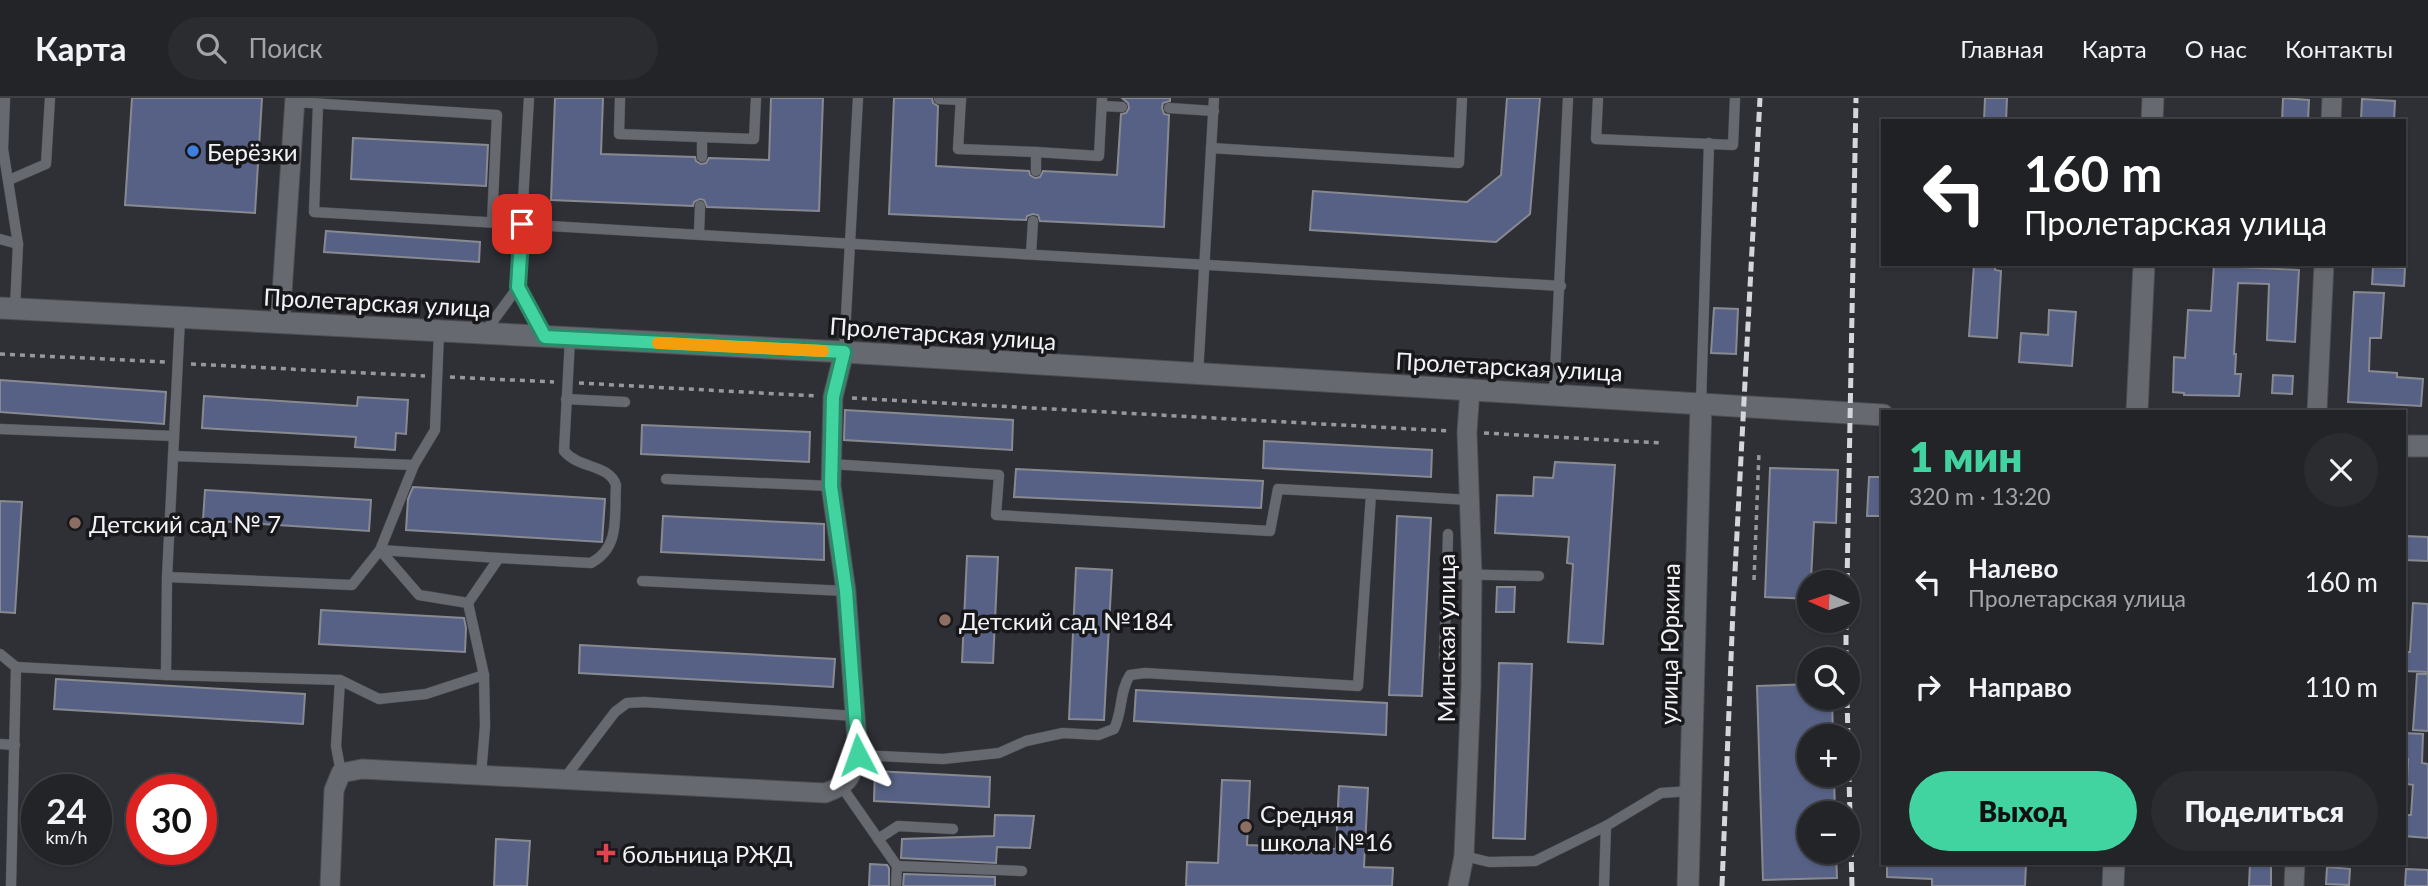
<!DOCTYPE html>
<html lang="ru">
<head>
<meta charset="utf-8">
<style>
  body { margin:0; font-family:Lato,sans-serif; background:#2a2c30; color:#f1f3f6; height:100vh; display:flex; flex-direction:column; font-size:26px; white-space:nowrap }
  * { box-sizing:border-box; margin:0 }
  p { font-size:23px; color:#a2a4a8 }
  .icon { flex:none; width:38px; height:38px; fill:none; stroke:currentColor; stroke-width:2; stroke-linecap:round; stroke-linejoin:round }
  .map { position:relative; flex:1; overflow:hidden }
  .details { position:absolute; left:1881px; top:312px; width:525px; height:455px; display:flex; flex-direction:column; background:#222428; border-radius:0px; box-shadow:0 2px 5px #0004,0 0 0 2px #3f4145 }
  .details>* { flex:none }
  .banner { position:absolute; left:1881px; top:21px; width:525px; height:147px; border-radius:0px; box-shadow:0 2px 5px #0004,0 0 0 2px #3f4145; background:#202124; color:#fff; overflow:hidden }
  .needle { width:46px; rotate:273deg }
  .controls { position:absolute; left:1797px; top:472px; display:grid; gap:14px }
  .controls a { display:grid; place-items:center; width:63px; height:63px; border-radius:50%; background:#222428; box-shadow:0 2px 5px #0004,0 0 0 2px #3f4145; font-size:35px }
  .speed { position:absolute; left:21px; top:676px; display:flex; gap:14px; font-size:35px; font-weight:700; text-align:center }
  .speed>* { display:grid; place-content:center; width:91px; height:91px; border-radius:50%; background:#222428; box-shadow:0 2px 5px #0004,0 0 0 2px #3f4145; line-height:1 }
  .speed small { font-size:18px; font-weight:400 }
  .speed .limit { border:10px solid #d22; background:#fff; color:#111 }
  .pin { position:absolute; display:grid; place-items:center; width:60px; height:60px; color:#fff; margin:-30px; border-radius:14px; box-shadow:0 4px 10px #0006 }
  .me { position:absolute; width:77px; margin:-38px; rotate:356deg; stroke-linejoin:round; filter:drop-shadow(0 0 5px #0008) }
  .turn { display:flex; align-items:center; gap:24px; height:147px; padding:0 28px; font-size:32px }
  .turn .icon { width:91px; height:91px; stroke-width:2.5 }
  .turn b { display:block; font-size:49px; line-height:60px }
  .round { display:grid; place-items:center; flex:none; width:74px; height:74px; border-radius:37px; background:#2a2c30 }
  .head { display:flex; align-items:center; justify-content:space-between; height:119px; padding:0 28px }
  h1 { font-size:42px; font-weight:800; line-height:52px; color:#41d4a1 }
  .action { display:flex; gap:14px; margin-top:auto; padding:14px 28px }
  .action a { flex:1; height:80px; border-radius:42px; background:#41d4a1; color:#111; font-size:28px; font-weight:800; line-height:80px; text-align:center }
  .action a+a { background:#2a2c30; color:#f1f3f6 }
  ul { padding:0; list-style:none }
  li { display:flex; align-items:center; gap:21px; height:105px; padding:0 28px }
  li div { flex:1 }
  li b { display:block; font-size:26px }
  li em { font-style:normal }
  header { display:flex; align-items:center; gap:42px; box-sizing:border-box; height:98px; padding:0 35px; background:#222428; border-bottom:2px solid #3f4145 }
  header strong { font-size:33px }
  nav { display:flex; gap:38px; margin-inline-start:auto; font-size:24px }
  .search { width:490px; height:63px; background:#2a2c30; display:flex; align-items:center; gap:18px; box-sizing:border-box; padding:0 24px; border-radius:38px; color:#a2a4a8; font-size:26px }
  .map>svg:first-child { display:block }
</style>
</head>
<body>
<header>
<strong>Карта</strong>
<div class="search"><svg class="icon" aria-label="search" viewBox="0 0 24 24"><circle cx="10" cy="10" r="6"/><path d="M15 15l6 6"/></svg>Поиск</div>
<nav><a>Главная</a><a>Карта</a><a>О нас</a><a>Контакты</a></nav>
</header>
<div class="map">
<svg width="2428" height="788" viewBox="0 0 2428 788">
  <rect width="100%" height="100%" fill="#2e3036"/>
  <g fill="#566185" stroke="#888a91" stroke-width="2">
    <polygon points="132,0 262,0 255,115 125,107"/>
    <polygon points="555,0 603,0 601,56 695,59 696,63 701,66 706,65 709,60 769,62 771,0 823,0 819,113 707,109 704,102 700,101 694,104 693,108 551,102"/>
    <polygon points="894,0 932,0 933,5 938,8 936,68 1029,73 1030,77 1035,80 1040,79 1043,73 1117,77 1121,16 1126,15 1129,10 1128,5 1122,0 1170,0 1170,3 1163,5 1162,10 1164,16 1169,17 1164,129 1040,123 1038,117 1033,116 1027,118 1026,122 889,116"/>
    <polygon points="1507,0 1540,0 1530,116 1496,144 1310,132 1313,93 1467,104 1501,77"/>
    <polygon points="1985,0 2007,0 2006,23 1984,23"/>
    <polygon points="2283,0 2309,2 2308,22 2282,23"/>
    <polygon points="2362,1 2395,3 2394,23 2361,21"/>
    <polygon points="353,40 488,47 486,88 351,81"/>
    <polygon points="326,133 480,144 479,164 324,154"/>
    <polygon points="1974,166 1995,166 1995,172 2001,173 1997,240 1969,238"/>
    <polygon points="2214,166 2239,166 2239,169 2299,172 2295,244 2267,242 2269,186 2238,185 2234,256 2236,256 2235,276 2241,276 2239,298 2184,297 2184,295 2173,294 2174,259 2185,260 2188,212 2211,213"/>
    <polygon points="2373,169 2405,170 2404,188 2372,186"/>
    <polygon points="2354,194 2384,195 2381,240 2370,240 2369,273 2397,275 2397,279 2423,281 2421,308 2348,304"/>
    <polygon points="1714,210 1738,211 1736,256 1711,255"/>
    <polygon points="2049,212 2076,214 2072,268 2019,264 2021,235 2048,237"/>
    <polygon points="2273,277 2293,278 2292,296 2272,295"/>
    <polygon points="0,282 166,294 164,326 0,314"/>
    <polygon points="204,298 357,308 358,299 408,302 406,336 396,335 395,352 355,349 356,339 202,330"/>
    <polygon points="845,312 1013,322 1012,352 844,342"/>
    <polygon points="642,327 810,334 809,364 641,356"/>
    <polygon points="1264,343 1432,352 1431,379 1263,370"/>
    <polygon points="1555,364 1615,367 1603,546 1568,544 1573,466 1567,465 1569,439 1495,435 1497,397 1533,398 1534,379 1553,380"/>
    <polygon points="1770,370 1838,372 1836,425 1814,424 1810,501 1765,499"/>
    <polygon points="1016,371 1263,383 1261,410 1014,399"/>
    <polygon points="1869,379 1883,379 1883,418 1867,418"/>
    <polygon points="413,389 605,401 602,444 406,432 408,401"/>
    <polygon points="205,392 371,402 369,433 203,422"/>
    <polygon points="0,403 22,404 15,515 0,514"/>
    <polygon points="663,418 824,426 824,462 661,454"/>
    <polygon points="1397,418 1431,420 1422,598 1389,597"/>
    <polygon points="2406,438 2428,439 2428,463 2405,462"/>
    <polygon points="967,458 998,459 993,565 962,564"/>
    <polygon points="1076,470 1112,472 1104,622 1069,621"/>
    <polygon points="1497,489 1515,489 1514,514 1496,514"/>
    <polygon points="2413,505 2428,506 2428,574 2404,573 2404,554 2410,554"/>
    <polygon points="321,512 464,520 466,530 465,554 319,546"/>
    <polygon points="580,547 835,561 833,589 579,575"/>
    <polygon points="1499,565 1532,566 1525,741 1493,740"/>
    <polygon points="2417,576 2428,576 2428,633 2413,632"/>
    <polygon points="56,581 305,596 303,626 54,611"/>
    <polygon points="1810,586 1810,600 1832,600 1833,639 1810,639 1810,677 1834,677 1835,716 1810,716 1810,754 1836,754 1837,780 1763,782 1757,588"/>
    <polygon points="1136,592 1387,605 1386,637 1134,623"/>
    <polygon points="2404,635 2423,636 2422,665 2428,666 2428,740 2404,738 2405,717 2411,717 2413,687 2407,686 2408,661 2404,661"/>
    <polygon points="875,673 990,679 989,709 874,703"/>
    <polygon points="1222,682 1250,683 1247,747 1336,751 1339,688 1368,690 1364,769 1393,770 1392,788 1186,788 1187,764 1218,765"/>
    <polygon points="995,717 1034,718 1030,750 997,749 996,765 901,760 902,741 994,738"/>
    <polygon points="496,741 530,743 527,788 494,788"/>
    <polygon points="1887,765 2026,765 2025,788 1932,788 1932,781 1887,779"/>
    <polygon points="2250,765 2271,765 2271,788 2249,788"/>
    <polygon points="870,766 887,767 889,770 889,788 869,788"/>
    <polygon points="2327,769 2350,771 2349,787 2326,786"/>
    <polygon points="2406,771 2428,772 2428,788 2405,788"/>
    <polygon points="904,776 995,779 995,788 903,788"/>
  </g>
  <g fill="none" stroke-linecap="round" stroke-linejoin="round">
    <defs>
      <g id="service">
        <polyline points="5,0 3,51 18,146 15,211"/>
        <polyline points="529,0 518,189 544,238"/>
        <polyline points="620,0 619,36 754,41 756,0"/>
        <polyline points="961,0 958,51 1036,54 1036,73"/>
        <polyline points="1598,0 1596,41 1733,47 1735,0"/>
        <polyline points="939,1 961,2"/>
        <polyline points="295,4 497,17 492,124"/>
        <polyline points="318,6 314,114 1561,188"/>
        <polyline points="1102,8 1122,9"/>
        <polyline points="1169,10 1214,13"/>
        <polyline points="1211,50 1459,65 1462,0"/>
        <polyline points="1036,54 1099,58 1102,0"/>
        <polyline points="702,59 702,39"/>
        <polyline points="9,82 46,66 50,0"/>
        <polyline points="699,135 700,108"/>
        <polyline points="0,141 18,146"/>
        <polyline points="1031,156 1033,123"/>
        <polyline points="439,234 435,332 414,367 380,452 419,497 468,505 484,577 485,628 481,677"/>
        <polyline points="485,234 518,189"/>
        <polyline points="844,254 858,0"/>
        <polyline points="1198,276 1214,0"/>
        <polyline points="1554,296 1568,0"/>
        <polyline points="566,301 625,304"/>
        <polyline points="1701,305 1709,45"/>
        <polyline points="0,331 174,338"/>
        <polyline points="173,358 414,367"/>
        <path d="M831,366L999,377L996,417L1270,433L1278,391L1371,396L1358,588L1145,575L1130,577C1119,594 1123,613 1114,631L1098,637L1063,635L1026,643L999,655L943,661L858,657"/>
        <polyline points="666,381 831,388"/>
        <polyline points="1371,396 1469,402"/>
        <polyline points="1447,476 1448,436"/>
        <polyline points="167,479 352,487 380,452 499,460"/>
        <polyline points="642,483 846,493"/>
        <path d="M468,505L499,460L591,465C621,449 614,418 616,387C609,366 579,371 564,353L570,241"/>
        <polyline points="0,556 16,569 11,788"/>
        <polyline points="1444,560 1447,476 1539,478"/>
        <polyline points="16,569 166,577 167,479 180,220"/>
        <polyline points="166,577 340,582 336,648 341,675"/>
        <polyline points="340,582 379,601 426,596 484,577"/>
        <polyline points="0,646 15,647"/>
        <polyline points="564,681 615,614 627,605 644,604 855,618"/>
        <polyline points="842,689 897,768 896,788"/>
        <polyline points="878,741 898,728 953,731"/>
        <polyline points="1464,758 1489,764 1535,763 1606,728 1661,695 1691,693"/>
        <polyline points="897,768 1022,773"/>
        <polyline points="1604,788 1606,728"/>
      </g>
      <g id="minor">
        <polyline points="2331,23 2332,0"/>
        <polyline points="280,225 295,0"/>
        <polyline points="2317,313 2324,166"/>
        <path d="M330,788L334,692L341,675L362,671L825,695C848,687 851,680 858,657L846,493L831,388L833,299L844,254"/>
        <polyline points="1458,788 1464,758 1471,588 1472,476 1467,334 1470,291"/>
        <polyline points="2294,788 2295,765"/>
      </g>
      <g id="secondary">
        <polyline points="2152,23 2153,0"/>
        <polyline points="0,210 844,254 1883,317"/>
        <polyline points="2137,313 2144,166"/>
        <polyline points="2404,348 2428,348"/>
        <polyline points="1688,788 1701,305"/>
        <polyline points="2113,788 2114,765"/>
      </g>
    </defs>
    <use href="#service" stroke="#4b4d52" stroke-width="11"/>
    <use href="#minor" stroke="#4b4d52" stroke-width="21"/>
    <use href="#secondary" stroke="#4b4d52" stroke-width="23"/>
    <g stroke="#96989d" stroke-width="3.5" stroke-dasharray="5 5" stroke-linecap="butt">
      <polyline points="0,256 166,264"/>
      <polyline points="191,266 425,278"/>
      <polyline points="450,279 554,284"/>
      <polyline points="579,285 816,298"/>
      <polyline points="852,300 1449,333"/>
      <polyline points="1484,335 1661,345"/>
      <polyline points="1754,482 1759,354"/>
    </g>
    <use href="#service" stroke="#676970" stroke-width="10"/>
    <use href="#minor" stroke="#676970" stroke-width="19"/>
    <use href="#secondary" stroke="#676970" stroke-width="21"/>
    <g stroke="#d4d6db" stroke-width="5" stroke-dasharray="10 5" stroke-linecap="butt">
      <polyline points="1847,485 1856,0"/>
      <polyline points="1846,562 1846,523"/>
      <polyline points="1847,600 1848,639"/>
      <polyline points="1848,644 1852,788"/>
      <polyline points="1722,788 1733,511 1760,0"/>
    </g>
  </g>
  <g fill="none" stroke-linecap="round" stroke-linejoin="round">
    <defs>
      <polyline id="route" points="522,126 518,189 545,239 844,254 833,299 831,388 846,493 858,657"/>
    </defs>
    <use href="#route" stroke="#2a8a69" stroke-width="18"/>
    <use href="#route" stroke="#41d4a1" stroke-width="12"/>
    <polyline stroke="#f59e0b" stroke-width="12" points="658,245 823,253"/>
  </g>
  <circle fill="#3f7fe0" stroke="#18181b" stroke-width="2.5" cx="193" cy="53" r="7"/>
  <g fill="#8d6e63" stroke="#18181b" stroke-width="2.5">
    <circle cx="75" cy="425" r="7"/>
    <circle cx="945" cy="522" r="7"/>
    <circle cx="1246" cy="729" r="7"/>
  </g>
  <path fill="#e0444e" stroke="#18181b" stroke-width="2.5" d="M602.5 744.5h7v7h7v7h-7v7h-7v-7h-7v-7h7z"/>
  <g text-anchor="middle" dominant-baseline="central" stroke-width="7" stroke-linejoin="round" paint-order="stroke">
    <g font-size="24" fill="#f1f3f7" stroke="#18181b" text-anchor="start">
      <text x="207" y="53">Берёзки</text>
      <text x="89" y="425">Детский сад № 7</text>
      <text x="959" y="522">Детский сад №184</text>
      <text x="1260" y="715">Средняя<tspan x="1260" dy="28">школа №16</tspan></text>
      <text x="622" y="755">больница РЖД</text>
    </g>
    <g font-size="24" fill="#f1f3f7" stroke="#18181b">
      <text transform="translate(377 204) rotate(3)">Пролетарская улица</text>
      <text transform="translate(943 235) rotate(4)">Пролетарская улица</text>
      <text transform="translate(1509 268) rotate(3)">Пролетарская улица</text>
      <text transform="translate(1445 540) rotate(-90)">Минская улица</text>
      <text transform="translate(1669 546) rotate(-89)">улица Юркина</text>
    </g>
  </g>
</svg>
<div class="controls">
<a><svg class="needle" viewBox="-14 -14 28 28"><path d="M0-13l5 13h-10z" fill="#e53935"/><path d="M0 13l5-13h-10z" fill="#a2a4a8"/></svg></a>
<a><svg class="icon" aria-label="search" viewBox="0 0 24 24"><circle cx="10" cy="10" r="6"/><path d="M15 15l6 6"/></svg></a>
<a>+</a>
<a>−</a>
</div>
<div class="speed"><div>24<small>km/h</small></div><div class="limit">30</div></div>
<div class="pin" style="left:522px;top:126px;background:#d93025"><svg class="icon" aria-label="arrive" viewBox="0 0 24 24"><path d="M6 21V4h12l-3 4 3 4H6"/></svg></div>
<svg class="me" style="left:858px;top:657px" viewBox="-20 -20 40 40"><path d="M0-17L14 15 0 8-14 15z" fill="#41d4a1" stroke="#fff" stroke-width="4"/></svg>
<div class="banner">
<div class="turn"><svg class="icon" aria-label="left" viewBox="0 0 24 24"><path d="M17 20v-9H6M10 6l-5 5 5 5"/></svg><div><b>160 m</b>Пролетарская улица</div></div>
</div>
<section class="details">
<div class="head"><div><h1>1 мин</h1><p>320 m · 13:20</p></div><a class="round"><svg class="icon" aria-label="close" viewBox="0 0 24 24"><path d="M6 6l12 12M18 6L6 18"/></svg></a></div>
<ul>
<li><svg class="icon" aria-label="left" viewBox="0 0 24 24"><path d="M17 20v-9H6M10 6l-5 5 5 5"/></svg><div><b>Налево</b><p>Пролетарская улица</p></div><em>160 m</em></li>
<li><svg class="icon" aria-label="right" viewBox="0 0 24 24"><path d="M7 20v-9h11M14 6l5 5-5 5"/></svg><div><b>Направо</b></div><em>110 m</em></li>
</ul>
<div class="action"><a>Выход</a><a>Поделиться</a></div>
</section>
</div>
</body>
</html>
